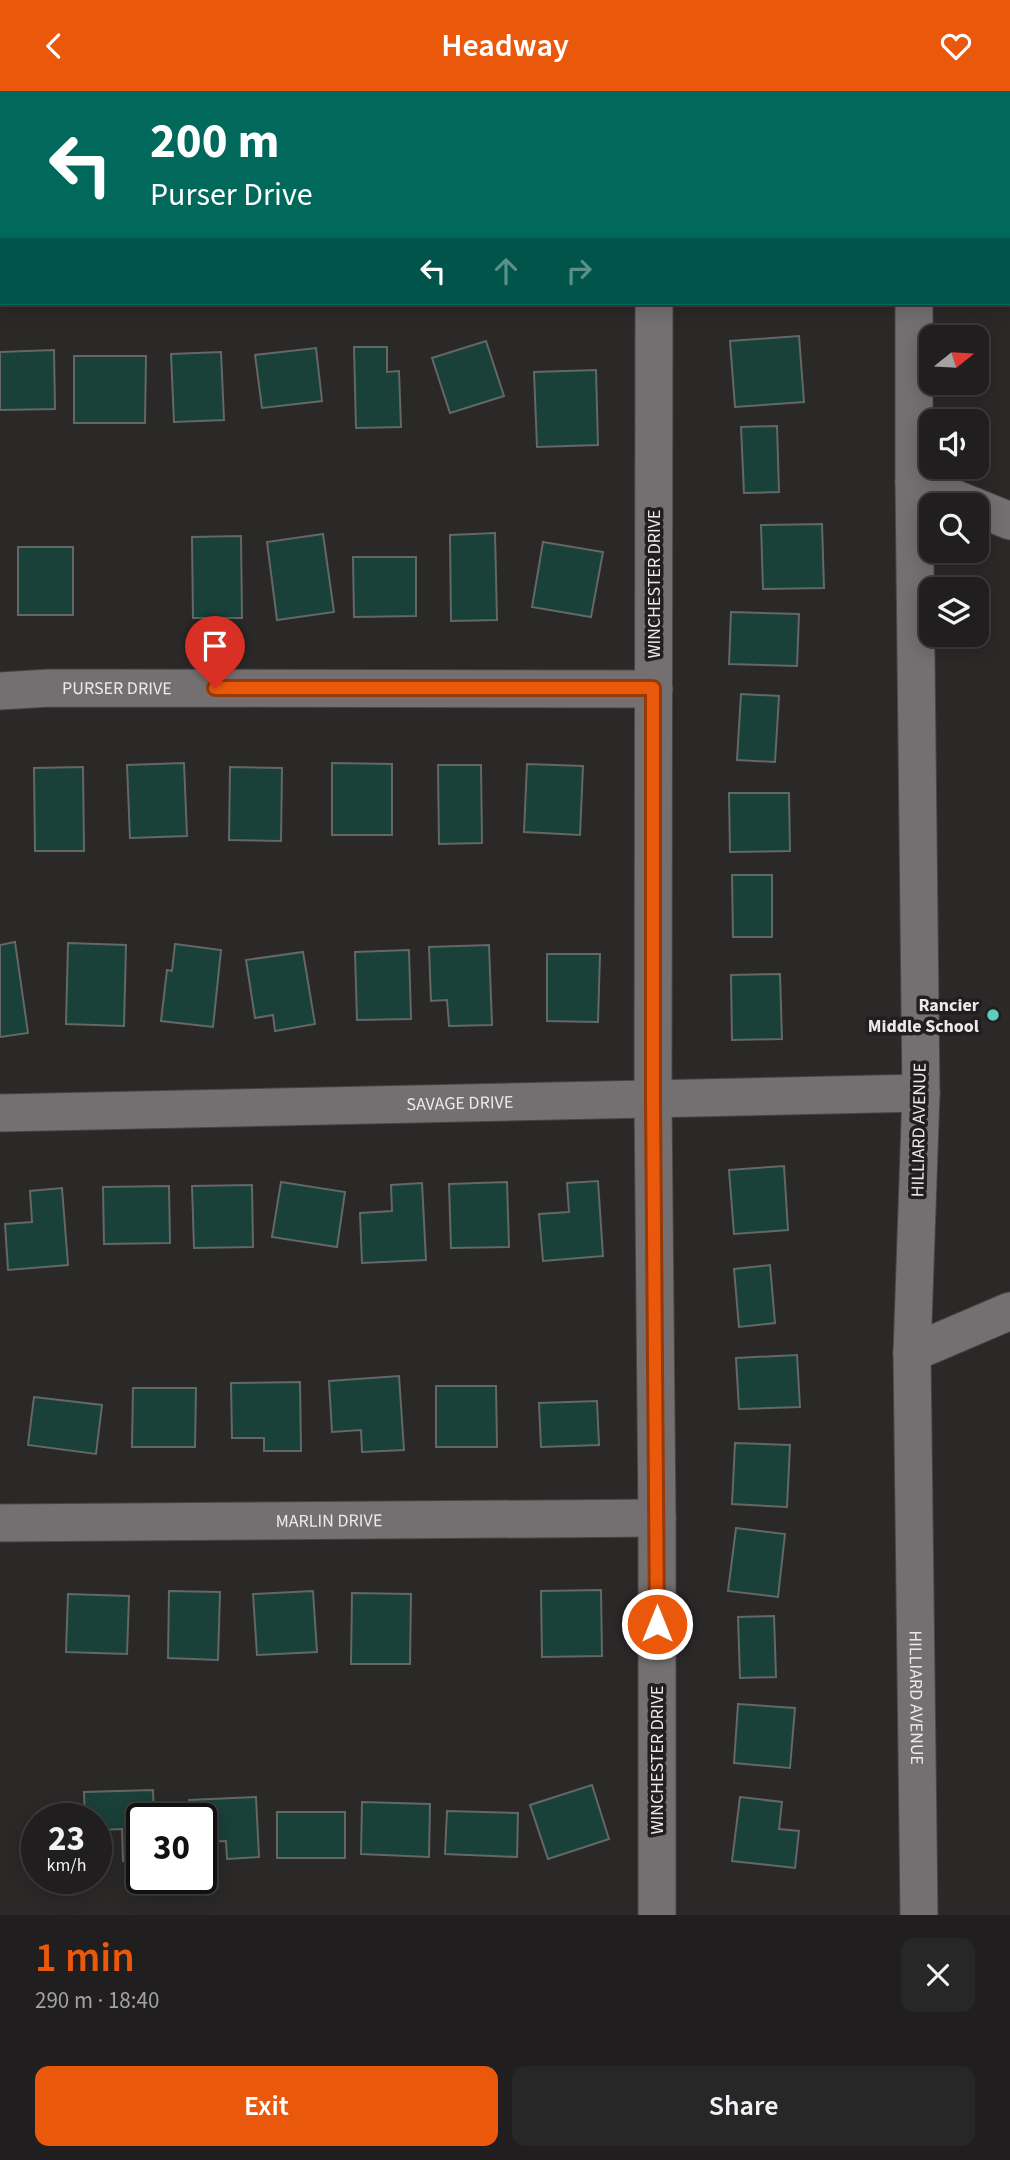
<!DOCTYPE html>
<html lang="en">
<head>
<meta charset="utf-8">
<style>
  body { margin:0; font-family:"Source Sans 3",sans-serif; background:#282727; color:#f1f3f6; height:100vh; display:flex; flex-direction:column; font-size:26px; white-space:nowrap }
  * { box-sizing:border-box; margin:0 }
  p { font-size:23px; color:#a2a2a4 }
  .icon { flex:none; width:38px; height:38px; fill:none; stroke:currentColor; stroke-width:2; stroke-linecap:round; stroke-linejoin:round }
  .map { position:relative; height:1824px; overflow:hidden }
  .panel { display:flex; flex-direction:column; background:#201e1e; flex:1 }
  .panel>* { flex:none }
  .top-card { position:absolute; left:0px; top:0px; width:1012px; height:214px; box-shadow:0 4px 18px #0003,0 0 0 2px #3d3c3c; background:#00695c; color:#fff; overflow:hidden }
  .needle { width:46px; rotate:72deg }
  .tools { position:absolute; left:919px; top:234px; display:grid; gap:14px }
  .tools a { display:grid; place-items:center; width:70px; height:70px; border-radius:14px; background:#201e1e; box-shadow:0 4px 18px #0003,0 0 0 2px #3d3c3c; font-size:35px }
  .speed { position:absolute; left:21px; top:1712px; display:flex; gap:14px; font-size:35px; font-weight:700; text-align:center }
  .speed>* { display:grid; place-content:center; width:91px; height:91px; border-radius:50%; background:#201e1e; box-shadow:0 4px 18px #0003,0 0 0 2px #3d3c3c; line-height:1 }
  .speed small { font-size:18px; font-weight:400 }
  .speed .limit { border:4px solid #111; border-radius:10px; background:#fff; color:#111 }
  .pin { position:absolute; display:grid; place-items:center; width:60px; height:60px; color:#fff; margin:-72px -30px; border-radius:50% 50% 50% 0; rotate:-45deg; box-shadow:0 0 7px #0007 }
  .pin .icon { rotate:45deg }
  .me { position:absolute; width:77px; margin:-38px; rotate:0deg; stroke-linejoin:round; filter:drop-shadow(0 0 5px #0008) }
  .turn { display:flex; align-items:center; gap:24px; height:147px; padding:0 35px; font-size:32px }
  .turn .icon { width:91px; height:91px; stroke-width:2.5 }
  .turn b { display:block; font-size:49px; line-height:60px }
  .lanes { display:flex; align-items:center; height:66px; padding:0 35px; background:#0003; justify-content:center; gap:35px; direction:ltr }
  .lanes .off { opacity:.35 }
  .round { display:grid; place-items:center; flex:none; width:74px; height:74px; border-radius:14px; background:#282727 }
  .summary { display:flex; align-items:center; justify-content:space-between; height:119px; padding:0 35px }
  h1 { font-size:42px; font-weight:600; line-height:52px; color:#ea580c }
  .action { display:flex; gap:14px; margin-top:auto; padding:14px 35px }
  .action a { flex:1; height:80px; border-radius:14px; background:#ea580c; color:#fff; font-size:28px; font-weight:600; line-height:80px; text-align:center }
  .action a+a { background:#282727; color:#f1f3f6 }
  header { display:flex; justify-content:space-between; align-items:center; height:91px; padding:0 35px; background:#ea580c; color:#fff; font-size:32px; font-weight:600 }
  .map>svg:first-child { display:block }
</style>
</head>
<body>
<header><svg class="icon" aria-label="back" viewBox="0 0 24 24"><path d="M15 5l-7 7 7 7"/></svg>Headway<svg class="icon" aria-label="heart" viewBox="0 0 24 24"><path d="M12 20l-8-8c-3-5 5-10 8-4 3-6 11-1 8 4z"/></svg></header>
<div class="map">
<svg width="1010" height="1824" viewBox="0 0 1010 1824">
  <rect width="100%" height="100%" fill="#2b2828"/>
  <g fill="#194039" stroke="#636766" stroke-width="2">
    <polygon points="799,245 804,311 735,316 730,250"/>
    <polygon points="486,250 504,305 450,322 432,267"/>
    <polygon points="354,256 387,256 387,281 399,280 401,336 356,337"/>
    <polygon points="316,257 322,310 262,317 255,264"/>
    <polygon points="54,259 55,318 0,319 0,261"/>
    <polygon points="221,261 224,329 174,331 171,263"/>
    <polygon points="74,265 146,265 145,332 74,332"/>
    <polygon points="596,279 598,354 537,356 534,281"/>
    <polygon points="777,335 779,401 744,402 741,336"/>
    <polygon points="822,433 824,497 763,498 761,434"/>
    <polygon points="495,442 497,529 451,530 450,444"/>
    <polygon points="323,443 334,521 277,529 267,451"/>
    <polygon points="241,445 242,527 193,527 192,446"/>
    <polygon points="543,451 603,461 591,526 532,516"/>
    <rect x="18" y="456" width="55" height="68"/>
    <polygon points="353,466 416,466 416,525 354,526"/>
    <polygon points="731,521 799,523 797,575 729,573"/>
    <polygon points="741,603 779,605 775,671 737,669"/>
    <polygon points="184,672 187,745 130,747 127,674"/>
    <polygon points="332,672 392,673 392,744 332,744"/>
    <polygon points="527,673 583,675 580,744 524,741"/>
    <polygon points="438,674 481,674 482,752 439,753"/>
    <polygon points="83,676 84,760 35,760 34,677"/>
    <polygon points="230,676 282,677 281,750 229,749"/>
    <polygon points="729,702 789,702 790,760 730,761"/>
    <polygon points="732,784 772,784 772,846 733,846"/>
    <polygon points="15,851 28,942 0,946 0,854"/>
    <polygon points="68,852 126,854 124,935 66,933"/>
    <polygon points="175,853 221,859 213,936 161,930 167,879 172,880"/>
    <polygon points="489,854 492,934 449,935 447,909 431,910 429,856"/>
    <polygon points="409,859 411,928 357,929 355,861"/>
    <polygon points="303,861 315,933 275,940 273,924 255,927 246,869"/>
    <polygon points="547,863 600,863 598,931 547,930"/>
    <polygon points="780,883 782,948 732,949 731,884"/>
    <polygon points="784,1075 788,1139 734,1143 729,1079"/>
    <polygon points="598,1090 603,1165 543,1170 539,1123 569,1121 567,1092"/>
    <polygon points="281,1091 345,1101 337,1156 272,1146"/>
    <polygon points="507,1091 509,1156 451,1157 449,1093"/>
    <polygon points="422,1092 426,1169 362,1172 360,1122 392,1120 391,1094"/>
    <polygon points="252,1094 253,1156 194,1157 192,1095"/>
    <polygon points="169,1095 170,1152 104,1153 103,1096"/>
    <polygon points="62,1097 68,1174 8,1179 5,1133 32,1131 30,1100"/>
    <polygon points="770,1174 775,1232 739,1236 734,1178"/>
    <polygon points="797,1264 800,1316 739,1318 736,1267"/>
    <polygon points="399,1285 404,1359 362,1361 361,1339 332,1341 329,1290"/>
    <polygon points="300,1291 301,1360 264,1360 264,1347 232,1347 231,1292"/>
    <polygon points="436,1295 496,1295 497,1356 436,1356"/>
    <polygon points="133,1297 196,1297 195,1356 132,1356"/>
    <polygon points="34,1306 102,1314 96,1363 28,1354"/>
    <polygon points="597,1310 599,1354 541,1356 539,1312"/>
    <polygon points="735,1352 790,1354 787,1416 732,1413"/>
    <polygon points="736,1437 785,1443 778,1506 728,1500"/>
    <polygon points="601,1499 602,1565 542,1566 541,1500"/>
    <polygon points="169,1500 220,1501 218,1569 168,1567"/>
    <polygon points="313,1500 317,1561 257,1564 253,1503"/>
    <polygon points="352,1502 411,1503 410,1573 351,1573"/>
    <polygon points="68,1503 129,1505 127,1563 66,1561"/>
    <polygon points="774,1525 776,1586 740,1587 738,1526"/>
    <polygon points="738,1613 795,1617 790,1677 734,1672"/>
    <polygon points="592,1694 609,1748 548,1768 530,1714"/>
    <polygon points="153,1699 154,1727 142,1727 142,1769 123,1770 122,1738 96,1739 96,1727 85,1727 84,1701"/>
    <polygon points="256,1706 259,1766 227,1768 226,1750 201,1751 201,1727 190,1727 189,1709"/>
    <polygon points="740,1706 782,1711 779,1738 799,1740 795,1777 732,1770"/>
    <polygon points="362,1711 430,1713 429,1766 361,1763"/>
    <polygon points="447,1720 518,1722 517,1766 445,1763"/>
    <rect x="277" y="1721" width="68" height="46"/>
  </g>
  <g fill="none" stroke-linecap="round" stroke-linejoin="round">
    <defs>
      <g id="minor">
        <polyline points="639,0 640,2"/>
        <polyline points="915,2 915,0"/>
        <polyline points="0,171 2,171"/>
        <polyline points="654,212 653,1008 657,1427 657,1824"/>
        <path id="s1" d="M914,212V391L921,1002L912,1262L919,1824"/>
        <polyline points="914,391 973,415"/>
        <polyline points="976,416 1010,430"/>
        <path id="s2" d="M0,600L50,597L654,598"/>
        <path id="s3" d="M0,1022L921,1002"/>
        <polyline points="912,1262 1010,1220"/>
        <path id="s4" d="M0,1432L657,1427"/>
      </g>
    </defs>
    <use href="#minor" stroke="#484545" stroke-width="39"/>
    <use href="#minor" stroke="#747071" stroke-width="37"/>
  </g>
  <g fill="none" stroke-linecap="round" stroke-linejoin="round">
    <defs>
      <polyline id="route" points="215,597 653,597 653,1008 657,1533"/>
    </defs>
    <use href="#route" stroke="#983908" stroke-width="18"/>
    <use href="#route" stroke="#ea580c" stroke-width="12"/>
  </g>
  <circle fill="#5cceba" stroke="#211e1f" stroke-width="2.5" cx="993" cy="924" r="7"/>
  <g text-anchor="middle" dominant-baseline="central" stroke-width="7" stroke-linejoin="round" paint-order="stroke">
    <g font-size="18" fill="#ece9ea" stroke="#211e1f">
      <text transform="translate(654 493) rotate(-90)">WINCHESTER DRIVE</text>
      <text stroke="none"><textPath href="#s2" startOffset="117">PURSER DRIVE</textPath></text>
      <text stroke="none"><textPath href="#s3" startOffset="460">SAVAGE DRIVE</textPath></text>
      <text transform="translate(919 1039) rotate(-89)">HILLIARD AVENUE</text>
      <text stroke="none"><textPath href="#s4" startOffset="329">MARLIN DRIVE</textPath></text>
      <text stroke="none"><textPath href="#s1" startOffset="1395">HILLIARD AVENUE</textPath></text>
      <text transform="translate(657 1669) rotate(-90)">WINCHESTER DRIVE</text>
    </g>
    <g font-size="18" font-weight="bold" fill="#ece9ea" stroke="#211e1f" text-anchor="end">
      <text x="979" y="914">Rancier<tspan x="979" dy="21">Middle School</tspan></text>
    </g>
  </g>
</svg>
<div class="tools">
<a><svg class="needle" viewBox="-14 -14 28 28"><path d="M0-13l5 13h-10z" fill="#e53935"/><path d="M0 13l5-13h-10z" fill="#a2a2a4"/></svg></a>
<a><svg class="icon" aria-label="sound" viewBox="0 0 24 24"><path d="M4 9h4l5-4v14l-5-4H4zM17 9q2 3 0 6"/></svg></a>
<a><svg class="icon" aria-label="search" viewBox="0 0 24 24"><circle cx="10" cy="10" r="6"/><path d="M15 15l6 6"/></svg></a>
<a><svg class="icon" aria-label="layers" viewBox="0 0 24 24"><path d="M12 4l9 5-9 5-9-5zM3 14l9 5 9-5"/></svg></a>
</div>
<div class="speed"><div>23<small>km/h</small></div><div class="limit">30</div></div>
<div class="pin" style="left:215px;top:597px;background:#d93025"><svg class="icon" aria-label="arrive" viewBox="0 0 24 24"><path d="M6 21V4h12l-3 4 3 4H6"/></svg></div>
<svg class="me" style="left:657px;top:1533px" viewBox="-20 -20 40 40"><circle r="17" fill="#ea580c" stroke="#fff" stroke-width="3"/><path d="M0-11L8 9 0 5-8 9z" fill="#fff"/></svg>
<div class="top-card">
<div class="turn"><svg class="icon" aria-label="left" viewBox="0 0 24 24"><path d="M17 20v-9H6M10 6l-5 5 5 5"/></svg><div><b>200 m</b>Purser Drive</div></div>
<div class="lanes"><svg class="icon" aria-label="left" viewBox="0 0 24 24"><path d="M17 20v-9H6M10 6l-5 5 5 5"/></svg><svg class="icon off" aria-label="ahead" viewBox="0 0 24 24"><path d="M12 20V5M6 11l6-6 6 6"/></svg><svg class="icon off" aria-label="right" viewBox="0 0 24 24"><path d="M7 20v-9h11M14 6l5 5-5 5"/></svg></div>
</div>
</div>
<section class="panel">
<div class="summary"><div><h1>1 min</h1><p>290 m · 18:40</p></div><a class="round"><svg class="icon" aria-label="close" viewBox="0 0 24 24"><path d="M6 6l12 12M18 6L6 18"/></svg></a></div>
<div class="action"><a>Exit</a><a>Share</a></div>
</section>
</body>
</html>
